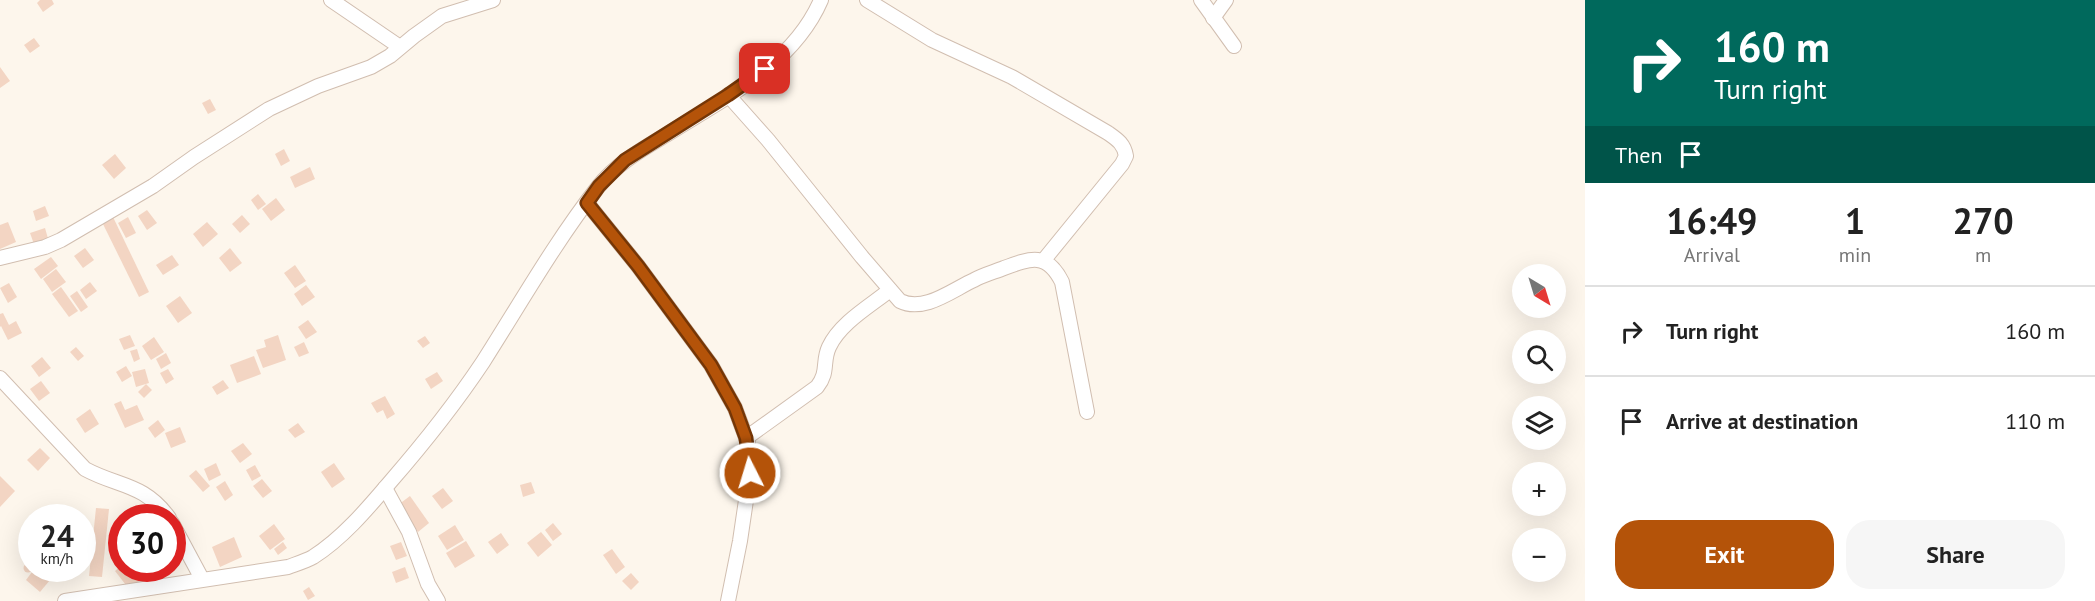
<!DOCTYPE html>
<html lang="en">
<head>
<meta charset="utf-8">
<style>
  body { margin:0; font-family:"PT Sans",sans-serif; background:#f6f6f6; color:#222; height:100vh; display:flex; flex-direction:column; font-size:22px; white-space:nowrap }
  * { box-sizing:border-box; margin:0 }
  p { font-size:20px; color:#767676 }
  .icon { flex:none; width:33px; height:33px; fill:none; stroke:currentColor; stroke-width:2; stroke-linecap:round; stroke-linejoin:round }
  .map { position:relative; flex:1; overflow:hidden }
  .details { display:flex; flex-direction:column; background:#fff; width:510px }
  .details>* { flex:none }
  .banner { background:#00695c; color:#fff; overflow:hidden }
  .needle { width:39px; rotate:142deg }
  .buttons { position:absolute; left:1512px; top:264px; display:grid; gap:12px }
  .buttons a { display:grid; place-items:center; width:54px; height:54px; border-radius:50%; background:#fff; box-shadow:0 6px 24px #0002; font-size:30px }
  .speed { position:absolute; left:18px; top:504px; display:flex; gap:12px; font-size:30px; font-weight:700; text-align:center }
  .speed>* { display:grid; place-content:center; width:78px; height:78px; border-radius:50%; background:#fff; box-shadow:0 6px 24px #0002; line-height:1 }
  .speed small { font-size:15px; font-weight:400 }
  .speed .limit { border:9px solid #d22; background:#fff; color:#111 }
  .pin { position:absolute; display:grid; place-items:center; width:51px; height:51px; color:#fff; margin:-26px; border-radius:12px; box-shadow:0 3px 9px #0006 }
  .me { position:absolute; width:66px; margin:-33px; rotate:355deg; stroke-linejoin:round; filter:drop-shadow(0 0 4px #0008) }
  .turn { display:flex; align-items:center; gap:21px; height:126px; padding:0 30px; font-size:27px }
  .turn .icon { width:78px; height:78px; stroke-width:2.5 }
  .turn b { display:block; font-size:42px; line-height:51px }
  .then { display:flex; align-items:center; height:57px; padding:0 30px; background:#0003; gap:12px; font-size:22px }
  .eta { display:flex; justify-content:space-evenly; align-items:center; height:102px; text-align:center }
  .eta b { font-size:36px; font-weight:700; line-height:42px }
  .action { display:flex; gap:12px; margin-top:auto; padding:12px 30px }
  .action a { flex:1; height:69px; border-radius:24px; background:#b45309; color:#fff; font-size:24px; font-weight:700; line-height:69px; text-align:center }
  .action a+a { background:#f6f6f6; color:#222 }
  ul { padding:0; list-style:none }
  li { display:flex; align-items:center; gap:18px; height:90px; padding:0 30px; border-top:2px solid #e0e0e0 }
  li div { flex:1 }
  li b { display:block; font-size:22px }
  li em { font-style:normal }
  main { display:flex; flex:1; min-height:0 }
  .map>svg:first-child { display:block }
</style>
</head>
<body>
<main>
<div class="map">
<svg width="1585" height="601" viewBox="0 0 1585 601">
  <rect width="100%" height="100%" fill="#fdf6ec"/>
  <g fill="#f3d5c3">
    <polygon points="40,0 52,0 54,4 43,12 37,3"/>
    <polygon points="34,38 40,46 30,53 24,45"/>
    <polygon points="0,67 10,81 0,88"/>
    <polygon points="210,99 216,110 208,114 202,103"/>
    <polygon points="284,149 290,161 281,166 275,154"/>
    <polygon points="115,154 126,168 114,179 102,165"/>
    <polygon points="310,167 315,179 295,188 290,177"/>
    <polygon points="258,194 266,204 258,210 251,200"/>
    <polygon points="276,198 285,210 271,221 262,209"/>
    <polygon points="45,206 49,216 36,221 33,211"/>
    <polygon points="147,210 157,223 147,230 138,216"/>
    <polygon points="242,215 250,224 240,233 232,224"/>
    <polygon points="113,217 149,292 139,297 102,222"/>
    <polygon points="128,217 136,233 126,238 118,223"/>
    <polygon points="8,222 16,242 0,249 0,225"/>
    <polygon points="207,222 218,234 203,247 193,234"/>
    <polygon points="45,228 49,242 35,247 30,233"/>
    <polygon points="85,248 94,260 83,268 74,256"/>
    <polygon points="230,248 242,263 230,272 219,258"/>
    <polygon points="172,255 179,265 163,275 156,265"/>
    <polygon points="51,257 58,266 41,279 34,269"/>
    <polygon points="295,265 306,281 295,288 284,273"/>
    <polygon points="56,269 66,282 52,292 43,279"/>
    <polygon points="90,282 97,291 86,299 80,290"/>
    <polygon points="9,283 17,297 8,303 0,288"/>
    <polygon points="306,285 315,297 302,306 294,294"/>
    <polygon points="61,287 78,311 69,317 52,294"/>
    <polygon points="77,291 88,307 81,312 70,296"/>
    <polygon points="180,296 192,313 178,323 166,306"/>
    <polygon points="3,313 9,325 16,321 22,333 8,340 1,326 0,327 0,314"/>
    <polygon points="308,320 317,332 306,339 298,327"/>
    <polygon points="130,335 135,346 124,350 119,339"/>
    <polygon points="278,335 286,360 263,368 256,350 266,347 264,340"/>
    <polygon points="425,336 430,343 423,348 417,341"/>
    <polygon points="154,337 164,352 151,360 142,346"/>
    <polygon points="304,342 309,353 299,357 294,347"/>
    <polygon points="76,347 84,356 78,361 70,352"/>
    <polygon points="137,349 140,359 134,362 130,351"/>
    <polygon points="166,353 171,363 161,369 156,359"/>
    <polygon points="254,356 261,374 237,383 230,365"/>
    <polygon points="42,357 51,368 39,377 31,366"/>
    <polygon points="126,366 132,376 122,382 116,372"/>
    <polygon points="145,369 149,383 136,387 132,372"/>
    <polygon points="168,369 174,379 166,384 160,373"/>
    <polygon points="437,372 443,381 431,389 425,379"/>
    <polygon points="223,380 229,388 217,395 212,387"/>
    <polygon points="41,381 50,393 39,401 30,389"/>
    <polygon points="146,384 152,390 144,398 138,392"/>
    <polygon points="385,396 395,414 387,419 383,410 377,413 371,403"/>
    <polygon points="121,401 125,410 137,405 144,420 125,428 114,404"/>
    <polygon points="90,409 99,424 85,433 76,419"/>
    <polygon points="158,420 165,430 155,438 148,428"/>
    <polygon points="298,423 305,432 295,438 288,430"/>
    <polygon points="180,427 186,442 171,448 165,433"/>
    <polygon points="243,443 252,454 240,463 231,451"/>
    <polygon points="40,448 50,458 38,471 27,460"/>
    <polygon points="216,463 221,475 209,481 204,469"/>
    <polygon points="334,463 345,479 332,488 321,472"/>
    <polygon points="255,465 261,476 252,481 246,470"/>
    <polygon points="196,470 210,486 203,492 189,476"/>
    <polygon points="0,476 15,491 0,507"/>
    <polygon points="262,479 272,491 263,498 253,486"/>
    <polygon points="225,481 233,495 225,501 216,487"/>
    <polygon points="531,482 535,493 523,497 520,485"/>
    <polygon points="443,488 453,501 442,509 432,496"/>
    <polygon points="410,496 429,523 418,532 398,505"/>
    <polygon points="96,508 109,509 102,577 89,576"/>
    <polygon points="553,523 562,534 553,541 545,530"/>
    <polygon points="274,524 285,539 270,550 259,536"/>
    <polygon points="455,525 464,540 447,550 438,536"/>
    <polygon points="541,532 552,545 538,557 527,543"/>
    <polygon points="501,533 509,545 497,554 488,542"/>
    <polygon points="234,537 242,557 220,567 212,547"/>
    <polygon points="466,541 475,556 455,568 446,553"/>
    <polygon points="283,542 287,548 278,555 274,549"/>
    <polygon points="401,542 407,556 396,560 390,546"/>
    <polygon points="612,549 625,567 616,574 603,555"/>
    <circle cx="28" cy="568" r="4.5"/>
    <polygon points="122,565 122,568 138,568 145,577 129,589 115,571"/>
    <polygon points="405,567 409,578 396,583 392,572"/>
    <polygon points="35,568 50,580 40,592 26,580"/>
    <polygon points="631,573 639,582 631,590 622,581"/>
    <polygon points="309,587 315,596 308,600 303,591"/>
  </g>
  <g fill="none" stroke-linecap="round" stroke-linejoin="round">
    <defs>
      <g id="minor">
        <polyline points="331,0 400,47"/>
        <path d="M867,0L932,40L1012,77L1108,133C1118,140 1124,144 1126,156L1122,164L1043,261"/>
        <polyline points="1201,0 1234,46"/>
        <polyline points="1213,18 1226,0"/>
        <path d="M728,95L768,140L862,257L900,301C924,313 952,290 974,280C983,275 994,272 1004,268C1031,258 1047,252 1062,282L1087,412"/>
        <polyline points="587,203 638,266 711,365 735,408 748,443 750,473 740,541 728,601"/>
        <polyline points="0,258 45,247 61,240 153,186 194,157 269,109 318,86 371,67 390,56 414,36 442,16 493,0"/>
        <path d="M0,378L85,469C118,487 144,483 169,518"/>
        <path d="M746,438L817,387C829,372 822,362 829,347C840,323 870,306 890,290"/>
        <polyline points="385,488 409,532 428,584 438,601"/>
        <polyline points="172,523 202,579"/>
        <path d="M65,601L288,567C296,564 306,561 313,557C343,538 368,508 391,481C424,443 455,404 483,362C520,304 555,242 598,187C616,164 641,150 666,135C723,99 793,65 821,0"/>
      </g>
    </defs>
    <use href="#minor" stroke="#d1beb0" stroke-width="16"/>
    <use href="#minor" stroke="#fff" stroke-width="14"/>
  </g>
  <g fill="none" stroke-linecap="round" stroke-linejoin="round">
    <defs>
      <polyline id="route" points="750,473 746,438 735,408 711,365 638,266 587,203 599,186 625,160 728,95 765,69"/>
    </defs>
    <use href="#route" stroke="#753606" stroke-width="15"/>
    <use href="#route" stroke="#b45309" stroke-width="10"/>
  </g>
</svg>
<div class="buttons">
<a><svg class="needle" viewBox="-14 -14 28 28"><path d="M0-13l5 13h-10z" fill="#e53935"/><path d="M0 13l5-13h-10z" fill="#767676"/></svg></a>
<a><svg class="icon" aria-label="search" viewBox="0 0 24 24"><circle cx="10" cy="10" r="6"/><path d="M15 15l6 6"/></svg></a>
<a><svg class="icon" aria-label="layers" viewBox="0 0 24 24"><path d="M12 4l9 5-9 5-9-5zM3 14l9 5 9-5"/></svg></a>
<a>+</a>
<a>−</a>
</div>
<div class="speed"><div>24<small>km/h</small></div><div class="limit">30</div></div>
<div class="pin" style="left:765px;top:69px;background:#d93025"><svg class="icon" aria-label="arrive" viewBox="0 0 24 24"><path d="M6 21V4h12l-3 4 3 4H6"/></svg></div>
<svg class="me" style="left:750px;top:473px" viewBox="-20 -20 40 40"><circle r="17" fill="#b45309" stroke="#fff" stroke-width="3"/><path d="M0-11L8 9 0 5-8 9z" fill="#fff"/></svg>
</div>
<section class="details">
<div class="banner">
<div class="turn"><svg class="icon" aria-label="right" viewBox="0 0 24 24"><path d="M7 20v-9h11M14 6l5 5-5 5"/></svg><div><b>160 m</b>Turn right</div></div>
<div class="then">Then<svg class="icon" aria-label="arrive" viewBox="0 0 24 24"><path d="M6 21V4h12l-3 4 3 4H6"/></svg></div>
</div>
<div class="eta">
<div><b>16:49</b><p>Arrival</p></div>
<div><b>1</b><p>min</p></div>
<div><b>270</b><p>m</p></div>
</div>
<ul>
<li><svg class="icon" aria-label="right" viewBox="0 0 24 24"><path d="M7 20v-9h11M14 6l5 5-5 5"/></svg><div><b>Turn right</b></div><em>160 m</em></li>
<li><svg class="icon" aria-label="arrive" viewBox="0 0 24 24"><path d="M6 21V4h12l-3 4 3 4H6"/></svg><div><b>Arrive at destination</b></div><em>110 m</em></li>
</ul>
<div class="action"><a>Exit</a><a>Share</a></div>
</section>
</main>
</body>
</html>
